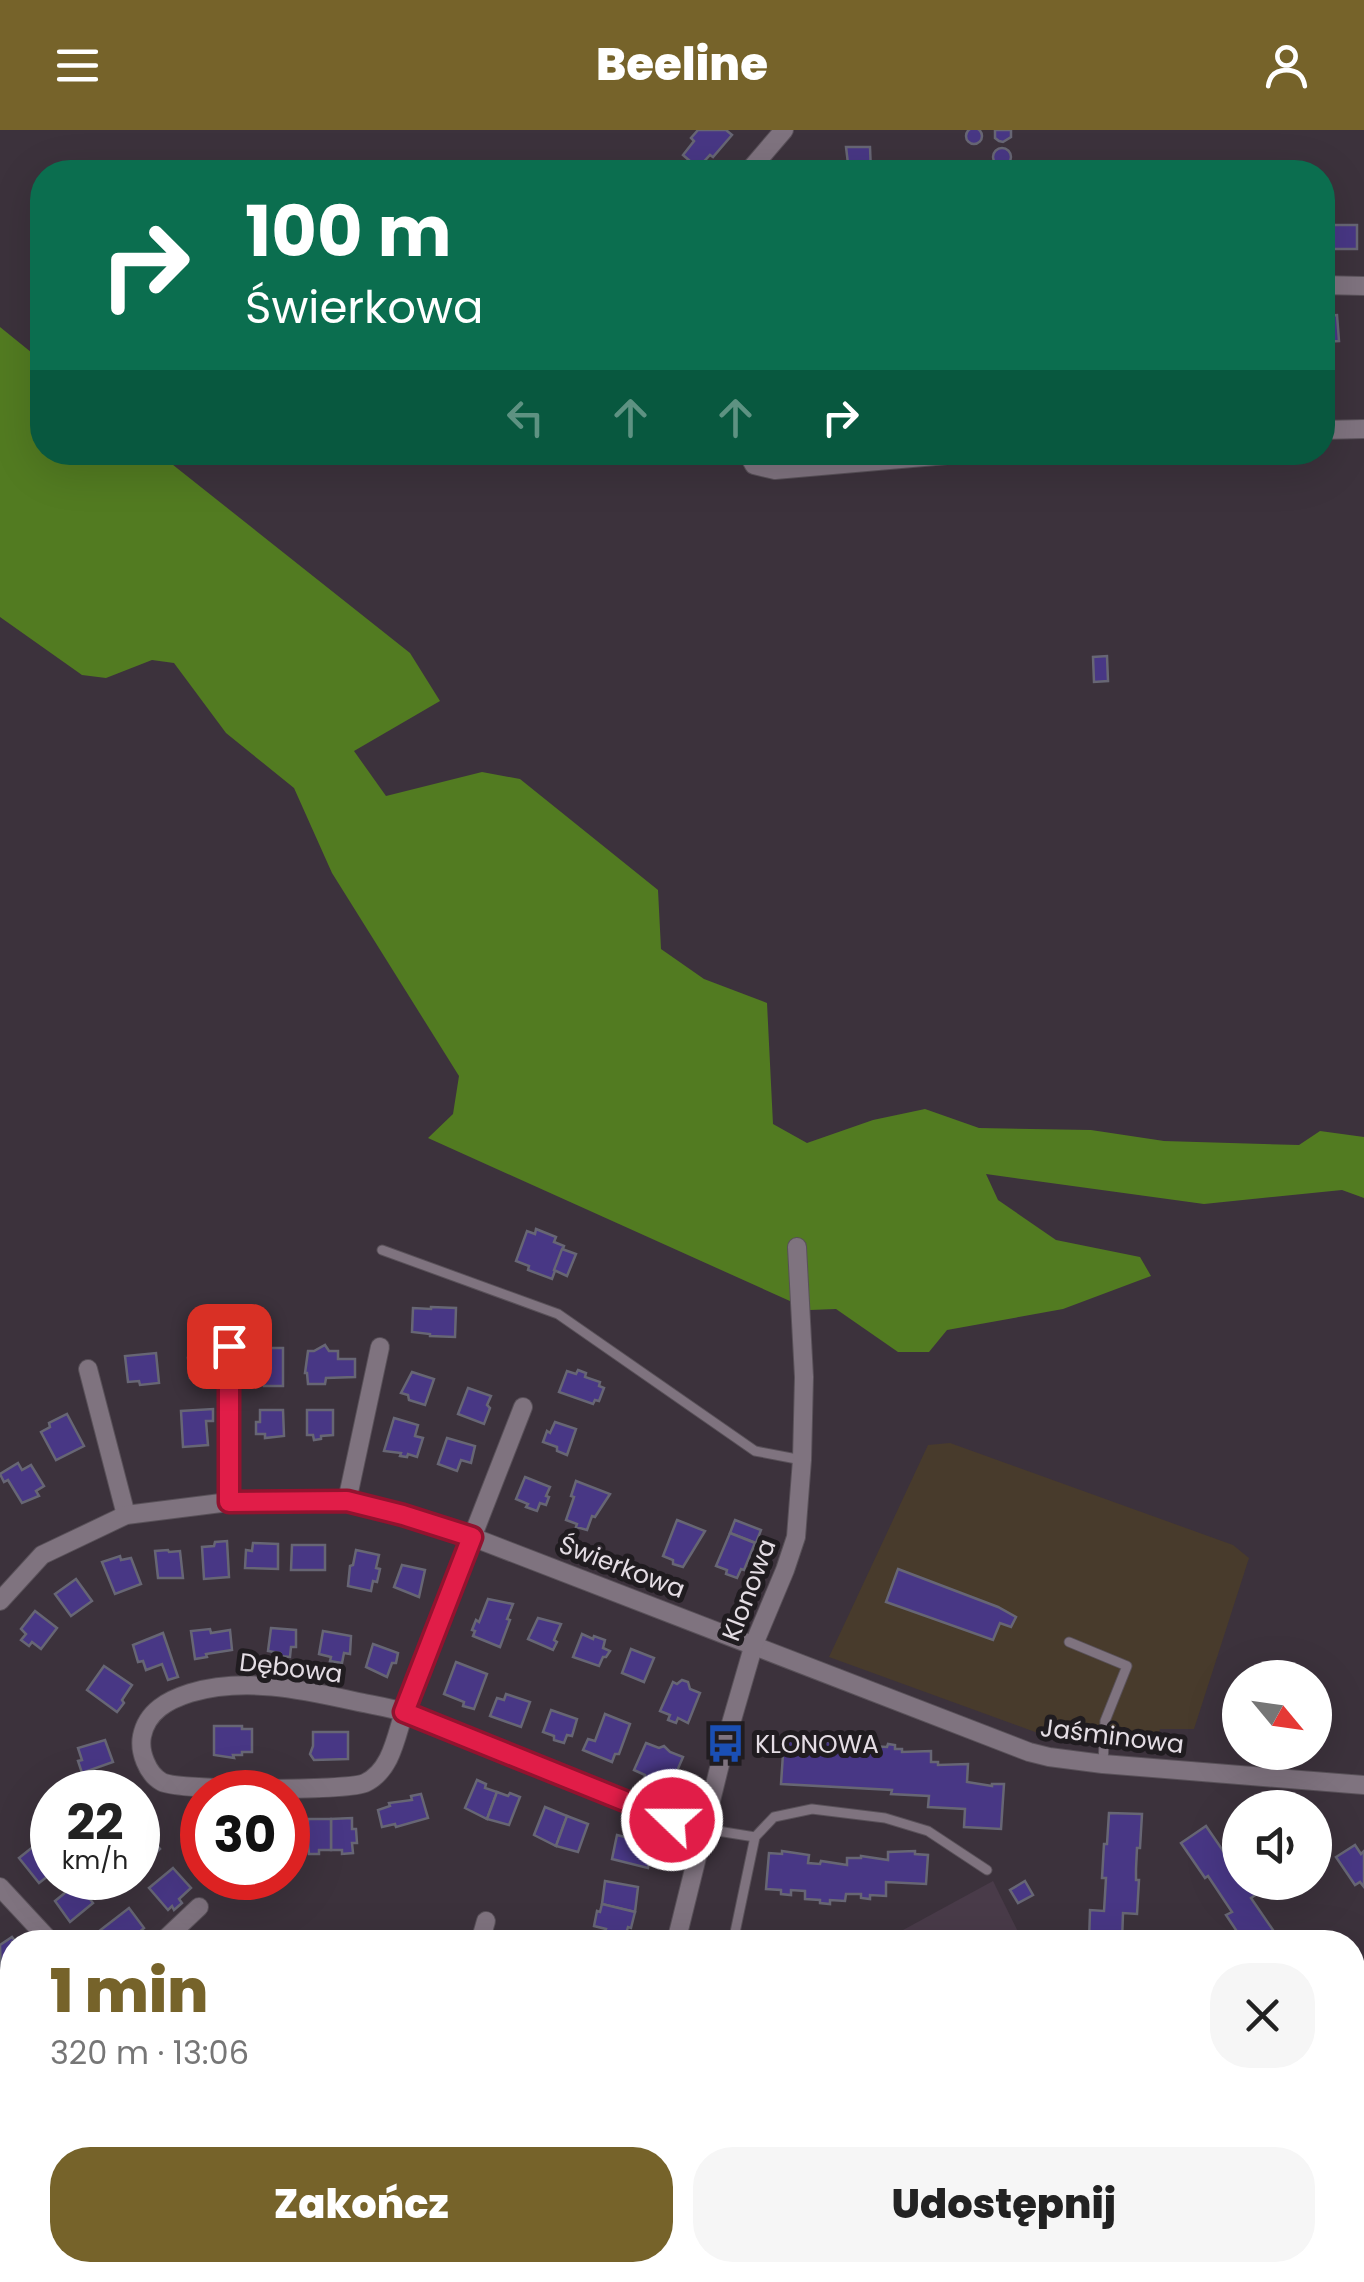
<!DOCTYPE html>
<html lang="pl">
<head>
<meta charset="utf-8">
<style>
  body { margin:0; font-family:Poppins,sans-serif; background:#f6f6f6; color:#222; height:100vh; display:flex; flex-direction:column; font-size:38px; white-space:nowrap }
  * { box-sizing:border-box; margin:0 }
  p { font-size:32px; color:#767676 }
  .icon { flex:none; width:55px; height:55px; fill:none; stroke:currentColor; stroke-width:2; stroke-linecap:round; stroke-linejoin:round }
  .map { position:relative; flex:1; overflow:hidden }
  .drawer { position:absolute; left:0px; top:1800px; width:1365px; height:352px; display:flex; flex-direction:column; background:#fff; border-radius:40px 40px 0 0; box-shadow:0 10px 40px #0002 }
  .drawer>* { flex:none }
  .top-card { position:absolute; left:30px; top:30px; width:1305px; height:305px; border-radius:40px; box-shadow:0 10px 40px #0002; background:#0b6e4f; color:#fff; overflow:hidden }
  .needle { width:65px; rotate:119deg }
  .buttons { position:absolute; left:1222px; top:1530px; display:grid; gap:20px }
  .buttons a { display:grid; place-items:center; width:110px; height:110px; border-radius:50%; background:#fff; box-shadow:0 10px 40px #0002; font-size:50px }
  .speed { position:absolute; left:30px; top:1640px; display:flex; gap:20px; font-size:50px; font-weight:700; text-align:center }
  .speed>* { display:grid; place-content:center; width:130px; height:130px; border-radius:50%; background:#fff; box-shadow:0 10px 40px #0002; line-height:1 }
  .speed small { font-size:25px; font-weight:400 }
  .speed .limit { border:15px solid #d22; background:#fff; color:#111 }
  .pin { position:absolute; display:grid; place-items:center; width:85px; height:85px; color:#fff; margin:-42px; border-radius:20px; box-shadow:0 5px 15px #0006 }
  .me { position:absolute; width:110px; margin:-55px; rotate:292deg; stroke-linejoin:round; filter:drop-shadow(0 0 8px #0008) }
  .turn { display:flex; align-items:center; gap:35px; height:210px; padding:0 50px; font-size:45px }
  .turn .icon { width:130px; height:130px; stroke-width:2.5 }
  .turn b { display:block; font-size:70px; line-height:85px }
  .lanes { display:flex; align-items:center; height:95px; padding:0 50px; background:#0003; justify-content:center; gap:50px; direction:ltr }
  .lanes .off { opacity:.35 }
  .round { display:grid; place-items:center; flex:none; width:105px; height:105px; border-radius:40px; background:#f6f6f6 }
  .headline { display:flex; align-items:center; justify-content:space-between; height:170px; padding:0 50px }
  h1 { font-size:60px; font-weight:800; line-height:75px; color:#76632a }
  .button { display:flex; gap:20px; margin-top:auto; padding:20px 50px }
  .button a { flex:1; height:115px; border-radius:40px; background:#76632a; color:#fff; font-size:40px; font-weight:800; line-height:115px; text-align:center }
  .button a+a { background:#f6f6f6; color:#222 }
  header { display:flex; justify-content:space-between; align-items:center; height:130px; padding:0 50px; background:#76632a; color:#fff; font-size:45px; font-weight:800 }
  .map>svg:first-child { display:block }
</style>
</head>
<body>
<header><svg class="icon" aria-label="menu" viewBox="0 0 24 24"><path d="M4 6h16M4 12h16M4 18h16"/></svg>Beeline<svg class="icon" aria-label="person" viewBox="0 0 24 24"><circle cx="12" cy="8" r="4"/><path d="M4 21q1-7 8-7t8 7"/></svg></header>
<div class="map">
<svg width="1364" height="2152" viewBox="0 0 1364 2152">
  <rect width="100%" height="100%" fill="#3c323c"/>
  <polygon fill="#483b2c" points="950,1313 1233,1415 1249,1428 1194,1599 1160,1599 1155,1618 1060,1611 829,1527 928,1315"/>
  <g fill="#493b49">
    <polygon points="993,1751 1023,1812 881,1812"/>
    <polygon points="726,2140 1184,2140 1190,2152 935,2152 932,2145 921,2152 731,2152"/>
    <polygon points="1232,2140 1308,2140 1316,2152 1208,2152"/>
  </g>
  <polygon fill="#527b21" points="0,197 42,231 42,322 158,323 410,523 440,571 354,621 386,666 482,642 520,649 658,760 661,819 704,849 767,873 773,994 807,1013 873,990 925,979 979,998 1091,1000 1164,1011 1299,1015 1320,1001 1364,1007 1364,1068 1342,1060 1204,1074 986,1044 998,1070 1056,1110 1140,1127 1151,1146 1063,1179 947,1200 929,1222 898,1222 836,1179 810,1180 428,1008 453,984 459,946 332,743 294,658 226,603 174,533 152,530 106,548 82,545 0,487"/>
  <g fill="#483785" stroke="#676674" stroke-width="2.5">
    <circle cx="974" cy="6" r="8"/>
    <polygon points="698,0 726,0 732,5 713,27 710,25 698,38 683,25 694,11 691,8"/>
    <polygon points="995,0 1011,0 1011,7 1003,12 999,11 995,8"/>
    <polygon points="846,17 870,17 871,42 849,42"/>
    <circle cx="1002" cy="27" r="9"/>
    <rect x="1080" y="35" width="27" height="7"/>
    <polygon points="1329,95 1357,95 1357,119 1328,119"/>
    <polygon points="1337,185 1339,211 1322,212 1322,186"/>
    <polygon points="1107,526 1108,551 1094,552 1093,527"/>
    <polygon points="536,1099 556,1107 554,1112 564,1116 552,1149 528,1140 529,1136 516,1131 527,1101 535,1104"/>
    <polygon points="562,1119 576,1124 567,1146 554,1140"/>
    <polygon points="431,1177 456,1178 455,1207 430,1206 430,1204 412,1202 413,1178 431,1179"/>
    <polygon points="325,1215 329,1221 338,1221 338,1229 355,1229 355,1247 326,1248 325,1254 308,1254 307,1243 305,1243 308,1221 314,1221"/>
    <polygon points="256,1218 283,1218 283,1256 264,1256 264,1245 256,1244"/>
    <polygon points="156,1223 159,1253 140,1255 139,1251 128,1252 125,1226"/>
    <polygon points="209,1226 211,1246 190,1248 188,1228"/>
    <polygon points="578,1240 586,1243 585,1247 600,1252 599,1256 604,1258 599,1271 595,1270 593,1274 559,1262 567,1241 576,1244"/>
    <polygon points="412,1242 434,1249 425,1275 409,1270 408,1265 401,1263"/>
    <polygon points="468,1258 491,1266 487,1275 490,1278 484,1294 458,1284"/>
    <polygon points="213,1279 213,1291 206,1291 208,1315 183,1317 181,1281"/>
    <polygon points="260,1280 283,1280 284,1306 265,1308 265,1304 256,1304 256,1292 260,1292"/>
    <polygon points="307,1280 333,1280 333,1305 321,1306 321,1309 314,1310 313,1305 307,1305"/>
    <polygon points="67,1284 84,1316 56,1330 41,1302 50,1297 49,1293"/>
    <polygon points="394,1288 418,1295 415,1306 423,1308 417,1327 408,1324 407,1327 400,1326 401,1323 384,1321"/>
    <polygon points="555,1292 576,1299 567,1325 557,1321 557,1317 543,1312 547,1301 550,1303"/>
    <polygon points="447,1308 475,1316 471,1333 461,1330 457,1341 438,1334"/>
    <polygon points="18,1333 22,1340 31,1335 44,1356 36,1361 39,1366 22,1373 8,1350 4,1352 0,1344"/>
    <polygon points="525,1347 550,1357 546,1366 549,1367 546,1375 540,1373 537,1381 526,1377 528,1374 516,1369"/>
    <polygon points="576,1351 610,1364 595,1387 592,1386 587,1400 576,1397 577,1394 566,1390 574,1367 571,1366"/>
    <polygon points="677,1390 705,1401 683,1437 673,1434 673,1430 663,1426"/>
    <polygon points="735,1390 761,1400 756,1413 730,1403"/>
    <polygon points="730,1403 755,1413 744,1440 741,1439 737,1448 726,1444 727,1440 716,1436"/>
    <polygon points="227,1411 229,1447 204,1449 202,1417 214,1416 215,1412"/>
    <polygon points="253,1413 278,1414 278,1439 245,1438 246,1420 252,1421"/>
    <polygon points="292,1415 325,1415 325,1440 291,1440"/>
    <polygon points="168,1420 169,1422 180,1421 183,1448 158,1448 155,1421"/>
    <polygon points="356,1420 379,1425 376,1438 380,1439 377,1452 373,1451 371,1461 348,1456 350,1436 353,1435"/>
    <polygon points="120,1426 121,1430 131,1428 141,1454 115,1464 102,1432"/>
    <polygon points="402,1435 425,1440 419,1467 394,1457"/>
    <polygon points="898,1439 998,1477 1016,1487 1011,1497 1000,1493 993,1510 886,1472"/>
    <polygon points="76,1449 92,1471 71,1486 55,1464"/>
    <polygon points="488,1469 513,1474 507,1489 510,1490 500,1517 473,1506 475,1501 472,1500 476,1490 479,1492"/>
    <polygon points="35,1481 57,1498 41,1519 32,1512 29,1516 21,1510 26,1504 21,1499"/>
    <polygon points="538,1488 561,1494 554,1510 557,1512 553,1520 528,1509"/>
    <polygon points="271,1498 296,1500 296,1517 291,1517 290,1527 279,1526 280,1523 268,1521"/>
    <polygon points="210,1499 211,1503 230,1500 232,1520 206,1524 207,1527 195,1529 191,1501"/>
    <polygon points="323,1501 351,1506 350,1524 344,1523 342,1533 330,1531 331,1527 319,1524"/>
    <polygon points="163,1503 178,1547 168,1550 162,1534 146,1540 143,1531 138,1532 133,1515"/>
    <polygon points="582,1504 593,1509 594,1506 605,1510 603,1518 610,1521 606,1527 603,1527 599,1536 573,1527"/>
    <polygon points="373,1514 398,1523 396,1533 392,1533 387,1547 366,1537"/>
    <polygon points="631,1519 654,1528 644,1552 622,1543"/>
    <polygon points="456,1532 487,1544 474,1579 463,1576 464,1572 444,1564"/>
    <polygon points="104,1536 132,1555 122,1570 124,1573 117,1582 87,1560"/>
    <polygon points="682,1550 688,1552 690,1559 700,1563 688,1593 678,1588 676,1593 668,1590 670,1585 660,1581 673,1552 677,1554"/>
    <polygon points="506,1564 530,1572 521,1597 490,1586 497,1568 504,1570"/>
    <polygon points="551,1580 577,1589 572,1606 567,1605 564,1613 554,1610 554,1606 543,1602"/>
    <polygon points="605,1584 630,1594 619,1624 615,1624 612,1632 583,1620 588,1609 595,1611"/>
    <polygon points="214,1596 242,1596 242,1599 252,1599 252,1622 242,1622 242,1625 233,1625 234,1628 214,1625"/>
    <polygon points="313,1602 348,1602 348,1629 314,1630 310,1624 313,1616"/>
    <polygon points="784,1609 795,1609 795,1612 832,1611 831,1614 850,1615 850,1612 869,1613 869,1616 887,1617 888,1614 895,1615 895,1619 902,1619 902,1622 931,1621 931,1632 938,1632 938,1635 968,1634 967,1652 992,1656 992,1654 1004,1654 1001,1699 964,1697 965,1679 928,1677 929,1666 891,1664 892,1660 781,1654"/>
    <polygon points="105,1610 113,1632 82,1643 78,1631 82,1630 78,1618"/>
    <polygon points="646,1613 659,1618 664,1616 670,1622 683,1627 671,1655 662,1651 657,1654 650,1648 650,1652 642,1656 645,1645 634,1640"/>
    <polygon points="477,1650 486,1654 485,1658 497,1662 487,1689 465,1678"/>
    <polygon points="497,1662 508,1666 510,1663 520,1667 509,1695 487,1689"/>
    <polygon points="421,1664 428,1688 396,1697 395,1694 382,1697 378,1680 390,1676 389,1673 412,1670 411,1666"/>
    <polygon points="545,1677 567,1686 556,1716 534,1705"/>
    <polygon points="1109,1683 1142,1684 1140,1718 1137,1718 1136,1739 1136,1750 1139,1750 1137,1784 1123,1783 1122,1812 1089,1812 1090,1780 1104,1781 1106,1748 1102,1748 1104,1714 1107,1714"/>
    <polygon points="567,1686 588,1694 578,1722 556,1716"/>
    <polygon points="352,1688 352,1699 356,1699 357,1713 352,1713 353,1723 342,1724 342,1720 331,1720 331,1689"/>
    <polygon points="308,1689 331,1689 331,1720 319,1720 319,1724 309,1724 308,1714 304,1714 304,1700 308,1700"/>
    <polygon points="1206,1696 1230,1731 1234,1729 1240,1739 1240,1752 1249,1752 1257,1764 1251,1768 1275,1803 1261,1812 1244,1812 1226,1785 1232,1782 1208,1746 1205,1748 1181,1713"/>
    <polygon points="141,1697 160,1719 138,1739 138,1701"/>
    <polygon points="617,1705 653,1714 648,1738 612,1729"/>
    <polygon points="39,1712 52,1729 52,1743 39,1753 19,1728"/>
    <polygon points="1355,1715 1361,1724 1364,1721 1364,1757 1360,1752 1355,1755 1336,1727"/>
    <polygon points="782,1721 809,1725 808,1733 820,1734 821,1731 847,1735 847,1728 861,1728 861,1726 888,1730 888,1722 915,1721 915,1724 928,1725 926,1754 886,1752 886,1766 870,1765 870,1769 861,1768 861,1764 846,1764 845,1771 830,1770 830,1774 820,1773 820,1770 805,1769 805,1761 791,1760 791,1765 781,1764 781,1760 766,1759 769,1723 782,1724"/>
    <polygon points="173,1738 191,1758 179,1769 182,1773 174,1780 172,1776 168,1780 149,1758"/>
    <polygon points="605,1751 638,1757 635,1782 602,1774"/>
    <polygon points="1025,1751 1033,1765 1018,1773 1010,1760"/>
    <polygon points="77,1753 93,1773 70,1792 55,1771"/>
    <polygon points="602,1774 635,1782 631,1798 628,1797 625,1807 605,1802 606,1799 594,1796 597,1781 600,1782"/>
    <polygon points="129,1778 144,1798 136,1805 139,1809 134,1812 106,1812 98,1802"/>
    <polygon points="12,1807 16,1812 12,1812 12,1837 1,1846 0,1815"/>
    <polygon points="10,2031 12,2033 12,2070 0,2058 0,2035 4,2038"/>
    <polygon points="430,2140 436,2140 440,2152 404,2152"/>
    <polygon points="596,2140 634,2140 635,2144 618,2152 605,2152 601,2143 597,2144"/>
    <polygon points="729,2140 818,2140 783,2152 734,2152"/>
    <polygon points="1000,2140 1059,2140 1060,2141 1039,2152 977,2152"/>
  </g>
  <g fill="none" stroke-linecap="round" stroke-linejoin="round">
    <defs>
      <g id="service">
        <polyline points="382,1120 558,1184 755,1321 802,1330"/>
        <polyline points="1069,1512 1127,1536 1105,1591 1103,1634"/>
        <polyline points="705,1699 755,1707 733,1812"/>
        <polyline points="755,1707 774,1687 812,1679 885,1688 928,1701 987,1740"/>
        <polyline points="1328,2140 1337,2152"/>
        <polyline points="848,2152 862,2146 865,2140"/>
        <polyline points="1099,2152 1122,2140"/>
      </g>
      <g id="minor">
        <polyline points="748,42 784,0"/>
        <polyline points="1322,155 1364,156"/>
        <polyline points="1322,300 1364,299"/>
        <polyline points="747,322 754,335 775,340 981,322"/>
        <polyline points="229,1216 229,1372"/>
        <polyline points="88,1239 126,1385"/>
        <path d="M523,1277L404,1582C396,1607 391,1641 365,1653C347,1661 179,1661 162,1652C147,1644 139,1621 142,1606C147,1581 168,1570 190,1563C244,1547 300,1559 354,1571C371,1575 389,1577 406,1583C444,1596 481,1613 518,1628C569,1649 621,1670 672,1691L704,1699"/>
        <polyline points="347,1371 380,1217"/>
        <polyline points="0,1471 42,1425 126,1385 229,1372 347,1371 403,1385 472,1407 1029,1622 1049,1627 1103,1634 1364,1655"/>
        <polyline points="0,1757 51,1812"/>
        <polyline points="162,1812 199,1777"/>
        <polyline points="480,1812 486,1791"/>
        <polyline points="676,1812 725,1614 754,1514 785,1440 796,1407 802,1330 804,1247 797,1117"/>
        <polyline points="0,1968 12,1981"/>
        <polyline points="0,2135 12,2121"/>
        <polyline points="471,2140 476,2152"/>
        <polyline points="683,2140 689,2152"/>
      </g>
    </defs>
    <use href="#service" stroke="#595159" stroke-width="11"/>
    <use href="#minor" stroke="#595159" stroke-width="20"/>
    <use href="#service" stroke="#7f737f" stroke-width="9"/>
    <use href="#minor" stroke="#7f737f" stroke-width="18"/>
  </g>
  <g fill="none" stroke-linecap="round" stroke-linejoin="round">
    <defs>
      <polyline id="route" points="229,1216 229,1372 347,1371 403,1385 472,1407 404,1582 672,1690"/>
    </defs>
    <use href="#route" stroke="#92132f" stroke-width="25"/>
    <use href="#route" stroke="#e11d48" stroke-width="18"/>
  </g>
  <defs>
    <symbol id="bus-bare" viewBox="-9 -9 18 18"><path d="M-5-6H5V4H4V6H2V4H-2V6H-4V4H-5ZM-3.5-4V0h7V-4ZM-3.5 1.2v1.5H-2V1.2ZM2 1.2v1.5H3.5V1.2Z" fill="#1a4fb4" stroke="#201c20" stroke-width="2.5" paint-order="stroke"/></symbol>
  </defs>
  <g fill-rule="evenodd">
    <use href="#bus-bare" x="698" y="1586" width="55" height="55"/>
  </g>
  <g text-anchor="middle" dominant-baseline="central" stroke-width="10" stroke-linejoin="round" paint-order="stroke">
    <g font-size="25" fill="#e4dde4" stroke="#201c20">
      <text transform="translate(622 1437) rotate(21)">Świerkowa</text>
      <text transform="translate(749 1460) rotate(-69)">Klonowa</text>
      <text transform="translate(291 1538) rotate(7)">Dębowa</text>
      <text transform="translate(1112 1606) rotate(7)">Jaśminowa</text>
    </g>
    <g font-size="25" fill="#e4dde4" stroke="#201c20" text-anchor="start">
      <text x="755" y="1614">KLONOWA</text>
    </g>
  </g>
</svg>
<div class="buttons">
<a><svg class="needle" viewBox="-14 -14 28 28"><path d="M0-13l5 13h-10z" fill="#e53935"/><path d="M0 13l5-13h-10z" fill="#767676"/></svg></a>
<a><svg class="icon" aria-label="sound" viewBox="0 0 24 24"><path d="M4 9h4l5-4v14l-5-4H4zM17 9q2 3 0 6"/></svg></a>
</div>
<div class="speed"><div>22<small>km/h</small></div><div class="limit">30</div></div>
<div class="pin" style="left:229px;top:1216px;background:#d93025"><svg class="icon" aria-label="arrive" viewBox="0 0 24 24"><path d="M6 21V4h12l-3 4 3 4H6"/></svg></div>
<svg class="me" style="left:672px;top:1690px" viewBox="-20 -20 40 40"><circle r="17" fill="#e11d48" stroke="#fff" stroke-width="3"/><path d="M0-11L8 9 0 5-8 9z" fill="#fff"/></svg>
<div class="top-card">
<div class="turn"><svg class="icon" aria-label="right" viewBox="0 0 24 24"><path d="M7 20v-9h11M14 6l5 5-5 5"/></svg><div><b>100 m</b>Świerkowa</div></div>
<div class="lanes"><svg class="icon off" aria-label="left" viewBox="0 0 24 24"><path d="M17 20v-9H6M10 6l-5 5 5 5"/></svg><svg class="icon off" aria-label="ahead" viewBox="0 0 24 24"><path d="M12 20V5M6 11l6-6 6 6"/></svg><svg class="icon off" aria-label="ahead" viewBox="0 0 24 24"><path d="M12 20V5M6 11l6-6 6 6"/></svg><svg class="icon" aria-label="right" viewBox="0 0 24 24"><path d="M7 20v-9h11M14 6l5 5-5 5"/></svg></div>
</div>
<section class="drawer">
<div class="headline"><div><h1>1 min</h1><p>320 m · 13:06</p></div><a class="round"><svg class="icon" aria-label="close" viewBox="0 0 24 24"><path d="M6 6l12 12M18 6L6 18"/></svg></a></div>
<div class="button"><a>Zakończ</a><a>Udostępnij</a></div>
</section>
</div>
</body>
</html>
